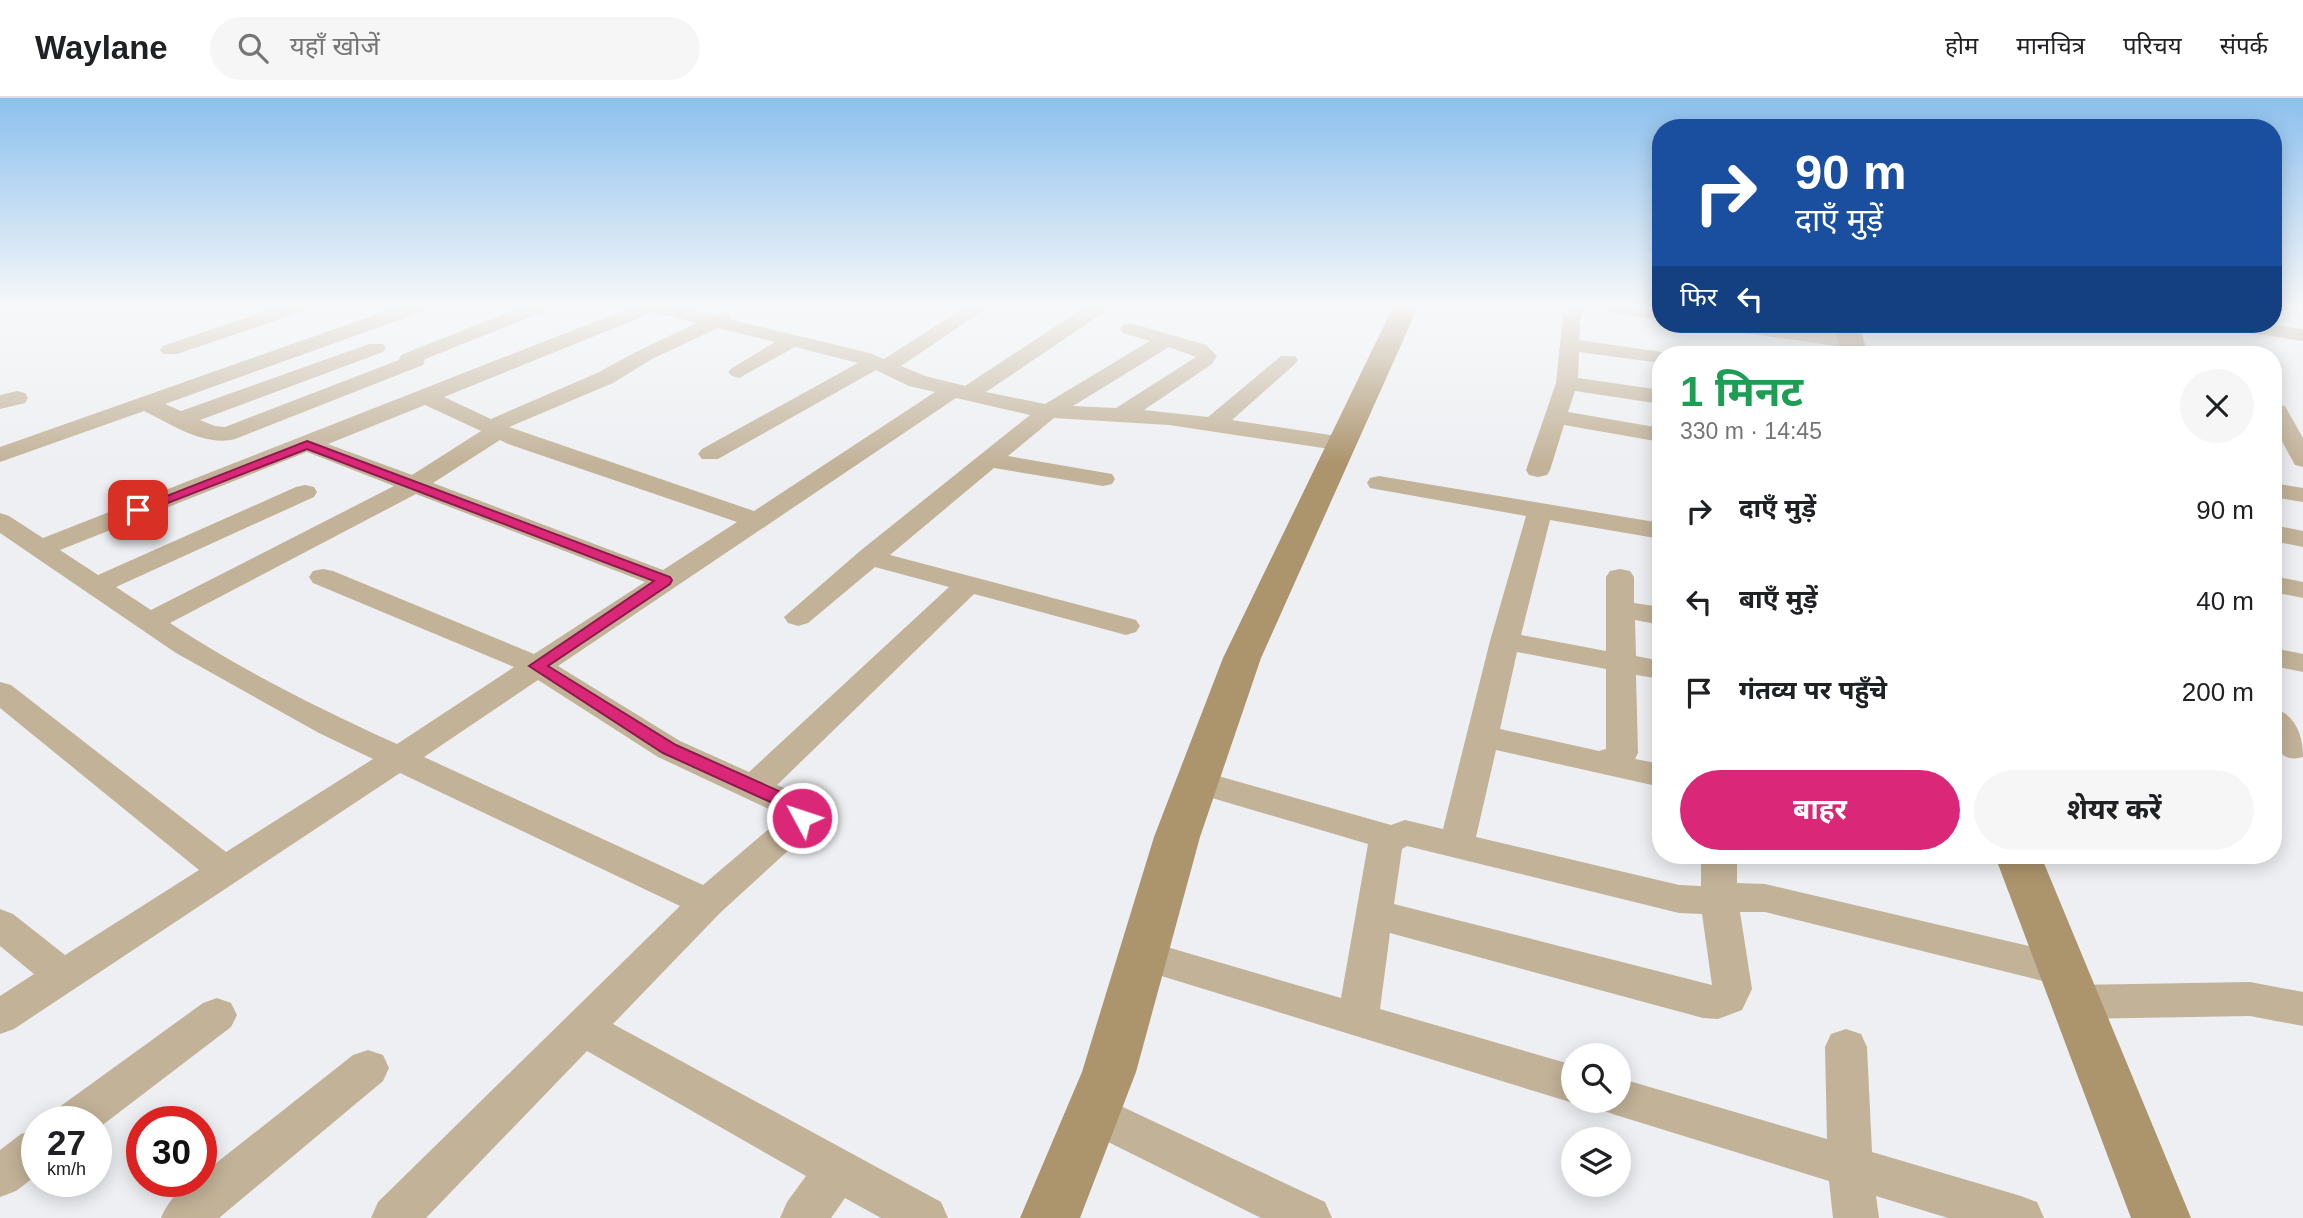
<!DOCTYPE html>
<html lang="hi">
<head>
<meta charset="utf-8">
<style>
  body { margin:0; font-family:Arial,"Noto Sans Devanagari",sans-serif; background:#f6f6f6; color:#202124; height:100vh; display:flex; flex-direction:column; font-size:26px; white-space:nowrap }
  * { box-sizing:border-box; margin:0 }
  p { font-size:23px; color:#757577 }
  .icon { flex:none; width:38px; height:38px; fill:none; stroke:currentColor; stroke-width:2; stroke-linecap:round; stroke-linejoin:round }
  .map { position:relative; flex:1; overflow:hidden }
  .sheet { position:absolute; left:1652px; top:248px; width:630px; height:518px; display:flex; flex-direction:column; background:#fff; border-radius:28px; box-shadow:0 4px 18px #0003 }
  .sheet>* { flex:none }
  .banner { position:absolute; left:1652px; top:21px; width:630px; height:214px; border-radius:28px; box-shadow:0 4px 18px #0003; background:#1a4fa0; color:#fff; overflow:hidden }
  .controls { position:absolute; left:1561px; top:945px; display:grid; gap:14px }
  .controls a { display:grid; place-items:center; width:70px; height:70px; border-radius:50%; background:#fff; box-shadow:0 4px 18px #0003; font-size:35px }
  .speed { position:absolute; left:21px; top:1008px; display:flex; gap:14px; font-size:35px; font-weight:700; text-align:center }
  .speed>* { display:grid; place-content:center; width:91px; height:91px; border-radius:50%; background:#fff; box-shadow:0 4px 18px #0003; line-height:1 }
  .speed small { font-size:18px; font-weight:400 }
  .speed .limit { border:10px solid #d22; background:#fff; color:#111 }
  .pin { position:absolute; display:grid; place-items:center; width:60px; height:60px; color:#fff; margin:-30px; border-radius:14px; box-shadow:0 4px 10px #0006 }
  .me { position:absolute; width:77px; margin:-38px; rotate:310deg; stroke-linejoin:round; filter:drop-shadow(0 0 5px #0008) }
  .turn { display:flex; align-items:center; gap:24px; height:147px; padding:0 28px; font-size:32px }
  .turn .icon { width:91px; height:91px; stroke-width:2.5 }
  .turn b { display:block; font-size:49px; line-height:60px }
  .then { display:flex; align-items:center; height:66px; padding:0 28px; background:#0003; gap:14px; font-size:26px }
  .round { display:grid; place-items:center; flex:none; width:74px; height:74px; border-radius:37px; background:#f6f6f6 }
  .headline { display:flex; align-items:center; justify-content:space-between; height:119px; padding:0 28px }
  h1 { font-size:42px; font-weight:700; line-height:52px; color:#1e9e55 }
  .primary-button { display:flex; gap:14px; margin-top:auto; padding:14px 28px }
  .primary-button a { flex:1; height:80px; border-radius:42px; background:#db2777; color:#fff; font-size:28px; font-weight:700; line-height:80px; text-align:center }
  .primary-button a+a { background:#f6f6f6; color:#202124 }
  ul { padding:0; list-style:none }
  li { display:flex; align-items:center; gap:21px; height:91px; padding:0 28px }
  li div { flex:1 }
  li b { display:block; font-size:26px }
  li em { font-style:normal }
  header { display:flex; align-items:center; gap:42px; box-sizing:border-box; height:98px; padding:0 35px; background:#fff; border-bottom:2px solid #e0e0e0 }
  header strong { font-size:33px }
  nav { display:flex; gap:38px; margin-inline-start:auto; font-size:24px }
  .search { width:490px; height:63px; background:#f6f6f6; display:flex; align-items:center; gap:18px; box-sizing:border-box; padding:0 24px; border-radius:38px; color:#757577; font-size:26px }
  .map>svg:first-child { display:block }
</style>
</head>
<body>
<header>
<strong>Waylane</strong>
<div class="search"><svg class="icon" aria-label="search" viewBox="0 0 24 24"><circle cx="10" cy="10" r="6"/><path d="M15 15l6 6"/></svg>यहाँ खोजें</div>
<nav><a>होम</a><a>मानचित्र</a><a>परिचय</a><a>संपर्क</a></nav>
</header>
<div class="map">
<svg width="2303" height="1120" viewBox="0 0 2303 1120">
  <rect width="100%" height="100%" fill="#eeeff2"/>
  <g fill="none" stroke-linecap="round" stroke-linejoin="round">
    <g fill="#c2b298" fill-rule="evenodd">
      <polygon points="277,209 306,209 304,213 177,256 163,256 160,252 163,248"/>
      <path d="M397,209H426L424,213L165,306L181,313L369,246H383L386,250L383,254L200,322L215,328L225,329L399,262L401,257L521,209H548L546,213L425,261L423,267L235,341C204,349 171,326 144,313L0,364V349Z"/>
      <path d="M632,209H681L713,217L723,214L730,216L732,222L870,255L884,261L965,209H988L901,268L925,278L965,288L1085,209H1105L1103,215L986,294L1045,306L1150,243L1123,235L1120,231L1123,227L1130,225L1206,247L1217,258L1212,266L1144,312L1208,319L1281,258H1295L1298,262L1295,266L1232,322L1343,339L1351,341L1355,346L1351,351L1343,353L1169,327L1054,320L1008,358L1112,376L1115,381L1112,386L1103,388L994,370L890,457L1136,522L1140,528L1136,534L1126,537L974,496L777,687C796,695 830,702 814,729L720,815L613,926L941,1104L948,1120H881L845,1100L831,1120H780L787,1104L806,1078L587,953L426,1120H371L378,1104L680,808L400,675L14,931L0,936V898L34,876L0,848V811L13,816L65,857L199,772L0,610V584L11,587L226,754L373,661L319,635L176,555L0,435V415L9,418L43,440ZM654,214L697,225L638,253L597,275L491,321L444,299ZM718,230L775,244L732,270L728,274L732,278L739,280L795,249L858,265L702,351L698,356L702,361H718L876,272L909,288L935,294L754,413L509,329L613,285L652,261ZM1169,249L1196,259L1116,310L1073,308ZM956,300L1030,317L860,453L784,519L788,525L798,528L808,525L875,469L949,489L749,674L680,643L558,568ZM425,307L481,333L412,377L328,346ZM500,342L508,346L737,424L663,472L433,385ZM307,354L394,388L151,512L116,489L314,399L317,394L314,389L305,387L296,389L98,477L60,452ZM416,396L645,484L534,556L333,473L323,471L313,473L309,479L313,485L514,569L397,646C320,611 241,572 170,525ZM538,582L658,659L784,718L703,787L424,659Z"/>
      <polygon points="1564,209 1583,209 1581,213 1579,242 1668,255 1670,257 1661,257 1661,265 1579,254 1578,280 1661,292 1661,306 1575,293 1568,314 1661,330 1661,344 1564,327 1550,372 1547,377 1538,379 1529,377 1526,372 1556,285"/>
      <polygon points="1603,209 1661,210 1661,222 1612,215"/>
      <polygon points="1714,226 1764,226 1851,238 1858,240 1861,244 1858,248 1851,250 1724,232"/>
      <polygon points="2218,226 2267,226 2303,231 2303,243 2228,232"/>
      <polygon points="17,293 25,295 28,300 25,305 0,311 0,297"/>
      <polygon points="2277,306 2285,308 2303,340 2303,369 2295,367 2273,327 2273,307"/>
      <path d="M1379,378L1661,425V441L1550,422L1521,537L1606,553V479L1610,473L1620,471L1630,473L1634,479V505L1661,509V527L1635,522L1636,558L1661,563V581L1636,577L1638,655L1635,661L1661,666V689L1496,652L1476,739L1679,787L1701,788V758H1737V785L1765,786L2063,856L2077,861L2083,872L2077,883L2063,888L1765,814H1740L1752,891L1742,912L1718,921L1703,920L1390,835L1380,911L1573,967V1003H1578L1573,1005L1129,868L1124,857L1129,846L1143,842L1341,900L1368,746L1185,692L1180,684L1185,676L1197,672L1391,727L1405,722L1443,731L1490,543L1526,418L1370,390L1367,385L1370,380ZM1517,554L1606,571V651L1599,653L1500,631ZM1407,748L1679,815L1702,816L1712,887L1394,806L1402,751Z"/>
      <polygon points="2273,385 2303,390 2303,404 2273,399"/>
      <polygon points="2273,427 2303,433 2303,449 2273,443"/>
      <polygon points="2273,478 2303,484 2303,500 2273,494"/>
      <polygon points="2273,550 2303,556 2303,574 2273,568"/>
      <path d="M2273,610C2296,616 2303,638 2303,659C2271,668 2273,631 2273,610Z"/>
      <polygon points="2250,884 2303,894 2303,928 2250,918 2075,921 2061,916 2055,904 2061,892 2075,887"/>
      <polygon points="217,900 231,905 237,917 231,929 96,1032 96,1024 51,1024 58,1010 203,905"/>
      <polygon points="1846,931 1861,936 1867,949 1872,1054 2021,1098 2037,1104 2044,1120 1948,1120 1876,1098 1879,1120 1833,1120 1829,1083 1619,1018 1604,1013 1599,1003 1619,1003 1619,980 1827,1041 1825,949 1831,936"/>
      <path d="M368,952L383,957L389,970L383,983L219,1120H161C167,1105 183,1083 201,1083V1077L353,957Z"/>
      <polygon points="1093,995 1325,1104 1332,1120 1261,1120 1078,1029 1071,1015 1078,1001"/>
      <polygon points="37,1031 37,1077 16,1093 0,1099 0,1052 21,1036"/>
    </g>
    <g fill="#ac946d" fill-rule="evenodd">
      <polygon points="1393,209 1418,209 1261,560 1200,739 1136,974 1080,1120 1020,1120 1082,974 1154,739 1223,560"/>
      <polygon points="1833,226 1859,226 1868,257 1842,257"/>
      <polygon points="1995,758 2041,758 2191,1120 2131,1120"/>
    </g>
  </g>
  <linearGradient id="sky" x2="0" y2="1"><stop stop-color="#8cc0ee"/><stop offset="0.57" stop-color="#f7f8f9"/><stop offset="1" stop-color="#f7f8f9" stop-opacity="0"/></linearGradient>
  <rect width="2303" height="366" fill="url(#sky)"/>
  <polygon fill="#db2777" stroke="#8e194d" stroke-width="2" points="307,343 670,479 672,482 670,486 548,568 676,647 801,703 812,712 809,725 796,725 793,715 788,712 663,655 529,568 654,483 307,351 142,415 138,417 131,412"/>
</svg>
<div class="controls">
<a><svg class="icon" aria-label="search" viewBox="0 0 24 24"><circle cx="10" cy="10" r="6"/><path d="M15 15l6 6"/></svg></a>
<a><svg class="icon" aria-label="layers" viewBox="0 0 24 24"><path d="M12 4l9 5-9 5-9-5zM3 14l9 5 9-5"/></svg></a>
</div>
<div class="speed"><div>27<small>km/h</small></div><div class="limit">30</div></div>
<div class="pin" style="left:138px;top:412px;background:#d93025"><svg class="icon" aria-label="arrive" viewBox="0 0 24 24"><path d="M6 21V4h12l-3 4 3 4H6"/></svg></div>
<svg class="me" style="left:802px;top:720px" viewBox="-20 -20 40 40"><circle r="17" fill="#db2777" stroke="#fff" stroke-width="3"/><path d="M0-11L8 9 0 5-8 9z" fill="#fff"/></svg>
<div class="banner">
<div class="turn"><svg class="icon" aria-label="right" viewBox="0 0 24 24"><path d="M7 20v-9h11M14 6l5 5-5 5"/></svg><div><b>90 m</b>दाएँ मुड़ें</div></div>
<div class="then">फिर<svg class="icon" aria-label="left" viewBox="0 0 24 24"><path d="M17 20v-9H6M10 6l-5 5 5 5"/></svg></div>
</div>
<section class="sheet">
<div class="headline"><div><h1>1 मिनट</h1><p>330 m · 14:45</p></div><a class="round"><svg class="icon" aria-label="close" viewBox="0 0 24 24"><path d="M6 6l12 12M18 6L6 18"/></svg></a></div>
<ul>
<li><svg class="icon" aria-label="right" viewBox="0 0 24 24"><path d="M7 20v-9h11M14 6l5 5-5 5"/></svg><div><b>दाएँ मुड़ें</b></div><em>90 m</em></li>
<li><svg class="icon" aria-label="left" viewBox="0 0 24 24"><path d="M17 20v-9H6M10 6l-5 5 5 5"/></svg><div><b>बाएँ मुड़ें</b></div><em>40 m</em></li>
<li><svg class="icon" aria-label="arrive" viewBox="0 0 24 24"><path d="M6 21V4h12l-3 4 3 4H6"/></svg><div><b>गंतव्य पर पहुँचे</b></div><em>200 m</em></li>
</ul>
<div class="primary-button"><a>बाहर</a><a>शेयर करें</a></div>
</section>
</div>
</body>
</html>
